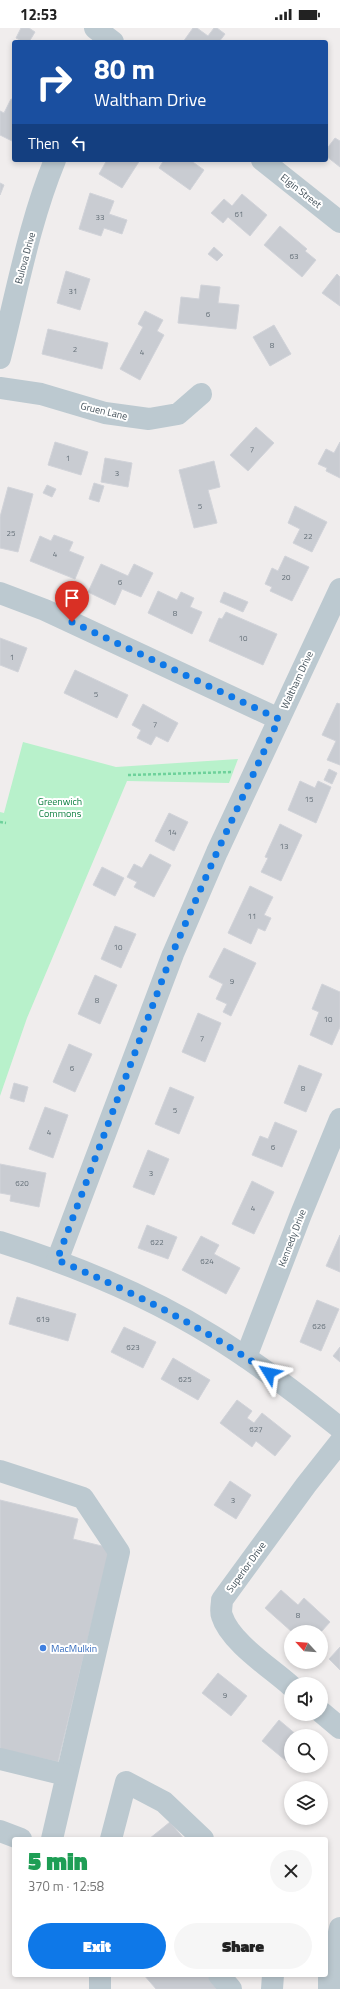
<!DOCTYPE html>
<html lang="en">
<head>
<meta charset="utf-8">
<style>
  body { margin:0; font-family:"Titillium Web",sans-serif; background:#f6f6f6; color:#222; height:100vh; display:flex; flex-direction:column; font-size:15px; white-space:nowrap }
  * { box-sizing:border-box; margin:0 }
  p { font-size:13px; color:#767676 }
  .icon { flex:none; width:22px; height:22px; fill:none; stroke:currentColor; stroke-width:2; stroke-linecap:round; stroke-linejoin:round }
  .map { position:relative; flex:1; overflow:hidden }
  .drawer { position:absolute; left:12px; top:1809px; width:316px; height:140px; display:flex; flex-direction:column; background:#fff; border-radius:4px; box-shadow:0 2px 6px #0003 }
  .drawer>* { flex:none }
  .hud { position:absolute; left:12px; top:12px; width:316px; height:122px; border-radius:4px; box-shadow:0 2px 6px #0003; background:#1a4fa0; color:#fff; overflow:hidden }
  .needle { width:26px; rotate:296deg }
  .tools { position:absolute; left:284px; top:1597px; display:grid; gap:8px }
  .tools a { display:grid; place-items:center; width:44px; height:44px; border-radius:50%; background:#fff; box-shadow:0 2px 6px #0003; font-size:20px }
  .pin { position:absolute; display:grid; place-items:center; width:34px; height:34px; color:#fff; margin:-41px -17px; border-radius:50% 50% 50% 0; rotate:-45deg; box-shadow:0 0 4px #0007 }
  .pin .icon { rotate:45deg }
  .me { position:absolute; width:44px; margin:-22px; rotate:305deg; stroke-linejoin:round; filter:drop-shadow(0 0 3px #0008) }
  .turn { display:flex; align-items:center; gap:14px; height:84px; padding:0 16px; font-size:18px }
  .turn .icon { width:52px; height:52px; stroke-width:2.5 }
  .turn b { display:block; font-size:28px; line-height:34px }
  .then { display:flex; align-items:center; height:38px; padding:0 16px; background:#0003; gap:8px; font-size:15px }
  .round { display:grid; place-items:center; flex:none; width:42px; height:42px; border-radius:21px; background:#f6f6f6 }
  .headline { display:flex; align-items:center; justify-content:space-between; height:68px; padding:0 16px }
  h1 { font-size:24px; font-weight:800; line-height:30px; color:#1e9e55 }
  .action { display:flex; gap:8px; margin-top:auto; padding:8px 16px }
  .action a { flex:1; height:46px; border-radius:24px; background:#0e78e8; color:#fff; font-size:16px; font-weight:800; line-height:46px; text-align:center }
  .action a+a { background:#f6f6f6; color:#222 }
  .status { display:flex; justify-content:space-between; align-items:center; height:28px; padding:0 20px; background:#fff; direction:ltr }
  .status svg { height:11px; fill:currentColor }
  .map>svg:first-child { display:block }
</style>
</head>
<body>
<div class="status"><b>12:53</b><svg viewBox="0 0 49 12"><path d="M0 12V9h3v3zM5 12V6h3v6zM10 12V3h3v9zM15 12V0h3v12zM26 1h20v11H26zM47 4h2v5h-2z"/></svg></div>
<div class="map">
<svg width="340" height="1961" viewBox="0 0 340 1961">
  <rect width="100%" height="100%" fill="#f0eded"/>
  <polygon fill="#b8f1cb" points="23,714 116,739 238,731 229,755 127,753 27,990 0,1068 0,784 4,785"/>
  <g fill="#c9ccd2" stroke="#d1d3d9">
    <polygon points="21,0 29,0 35,4 29,14 23,14 16,10"/>
    <polygon points="193,0 197,0 208,8 214,0 217,0 225,6 219,14 183,14"/>
    <polygon points="11,71 14,72 14,114 0,107 0,83 4,85"/>
    <polygon points="335,110 340,113 340,139 326,128 326,122"/>
    <polygon points="107,132 140,132 122,160 99,146"/>
    <polygon points="164,132 190,132 204,142 190,162 159,140"/>
    <polygon points="0,155 4,157 0,167"/>
    <polygon points="90,165 114,173 109,186 127,192 122,206 104,200 101,208 79,201"/>
    <polygon points="242,166 267,187 250,208 228,189 223,195 211,185 224,171 232,178"/>
    <polygon points="280,198 307,221 305,223 316,232 302,249 264,217"/>
    <polygon points="214,219 223,227 217,233 208,226"/>
    <polygon points="66,243 90,251 80,282 57,275"/>
    <polygon points="337,246 340,249 340,278 322,265"/>
    <polygon points="201,257 220,259 218,275 239,277 236,301 178,295 181,269 199,271"/>
    <polygon points="145,283 163,292 157,303 164,307 140,352 120,341 143,299 138,296"/>
    <polygon points="274,297 291,326 270,338 253,309"/>
    <polygon points="48,301 108,315 102,341 42,326"/>
    <polygon points="256,399 274,415 248,443 230,427"/>
    <polygon points="55,414 88,424 81,447 48,437"/>
    <polygon points="340,414 340,450 326,443 327,440 318,436 326,421 334,425"/>
    <polygon points="105,430 132,435 128,459 101,454"/>
    <polygon points="214,433 220,459 208,462 217,495 194,500 179,442"/>
    <polygon points="94,455 104,458 99,474 89,471"/>
    <polygon points="47,457 56,461 52,469 43,465"/>
    <polygon points="8,459 33,466 18,524 0,520 0,489"/>
    <polygon points="295,478 327,494 312,524 293,515 300,501 288,495"/>
    <polygon points="54,507 73,514 69,523 84,529 75,551 30,533 40,508 51,513"/>
    <polygon points="285,528 309,539 292,573 270,563 272,559 265,556 272,540 278,543"/>
    <polygon points="101,536 128,548 134,536 153,545 141,569 122,561 115,577 88,564"/>
    <polygon points="158,563 177,572 181,564 194,570 190,579 202,584 192,606 148,585"/>
    <polygon points="224,564 248,574 243,584 220,574"/>
    <polygon points="226,584 277,606 263,637 209,613 219,590 222,591"/>
    <polygon points="0,610 27,620 18,644 0,637"/>
    <polygon points="75,642 128,667 117,690 64,665"/>
    <polygon points="337,675 340,676 340,737 327,732 336,713 322,707"/>
    <polygon points="143,676 178,695 168,714 156,708 151,717 137,710 141,702 132,697"/>
    <polygon points="329,741 337,745 332,756 324,752"/>
    <polygon points="300,753 315,760 318,753 331,759 316,795 288,782"/>
    <polygon points="169,785 188,794 174,823 155,813"/>
    <polygon points="280,796 302,807 281,853 261,844 268,830 265,829"/>
    <polygon points="150,826 171,837 154,869 134,859 137,854 127,849 134,836 142,840"/>
    <polygon points="102,839 124,850 115,868 93,857"/>
    <polygon points="250,858 273,869 264,887 271,890 265,903 258,900 251,916 228,905"/>
    <polygon points="115,898 136,906 121,940 101,931"/>
    <polygon points="224,920 256,935 231,988 223,984 227,976 216,971 223,956 209,949"/>
    <polygon points="95,947 117,957 100,996 78,986"/>
    <polygon points="322,956 340,964 340,999 332,1017 310,1007 319,984 312,981"/>
    <polygon points="198,985 221,995 205,1034 182,1024"/>
    <polygon points="69,1016 92,1026 75,1064 53,1054"/>
    <polygon points="299,1037 322,1046 306,1084 284,1075"/>
    <polygon points="14,1055 28,1059 24,1074 10,1070"/>
    <polygon points="170,1059 194,1069 179,1106 155,1096"/>
    <polygon points="45,1079 68,1087 53,1130 29,1121"/>
    <polygon points="275,1094 297,1103 282,1139 252,1127 260,1108 268,1111"/>
    <polygon points="148,1122 169,1131 154,1167 133,1159"/>
    <polygon points="0,1136 46,1145 39,1179 10,1173 11,1167 0,1165"/>
    <polygon points="252,1153 274,1164 254,1206 232,1196"/>
    <polygon points="147,1197 177,1209 168,1231 138,1220"/>
    <polygon points="340,1207 340,1244 326,1238"/>
    <polygon points="201,1208 219,1217 214,1226 240,1240 226,1266 182,1242"/>
    <polygon points="17,1269 76,1286 68,1313 9,1296"/>
    <polygon points="317,1272 339,1281 321,1323 300,1314"/>
    <polygon points="124,1299 156,1314 143,1340 111,1324"/>
    <polygon points="340,1319 340,1334 333,1328"/>
    <polygon points="173,1330 210,1352 198,1372 161,1351"/>
    <polygon points="237,1372 252,1383 247,1390 254,1395 262,1385 291,1408 275,1428 256,1413 252,1419 220,1395"/>
    <polygon points="230,1453 251,1467 236,1491 214,1477"/>
    <polygon points="0,1472 78,1491 73,1511 110,1520 58,1734 0,1721"/>
    <polygon points="281,1562 298,1577 304,1570 330,1594 321,1604 301,1604 296,1600 292,1604 265,1580"/>
    <polygon points="340,1619 340,1642 329,1631"/>
    <polygon points="218,1645 247,1668 231,1688 202,1665"/>
    <polygon points="279,1692 298,1708 291,1708 291,1737 262,1713"/>
    <polygon points="170,1794 184,1811 149,1811"/>
    <polygon points="144,1947 207,1947 218,1961 156,1961"/>
  </g>
  <g fill="none" stroke-linecap="round" stroke-linejoin="round">
    <g stroke="#6ed19b" stroke-width="2.5" stroke-dasharray="3 2" stroke-linecap="butt">
      <polyline points="128,747 233,744"/>
      <polyline points="0,794 6,795"/>
    </g>
    <g stroke="#bcc9d0" stroke-width="22">
      <polyline points="95,0 113,14"/>
      <polyline points="262,132 340,194"/>
      <path d="M0,330C17,264 29,195 55,132"/>
      <polyline points="0,360 41,366 105,385 149,391 178,386 201,366"/>
      <polyline points="0,565 45,582 279,691"/>
      <path d="M0,1214C74,1237 147,1267 213,1308C257,1335 299,1367 340,1400"/>
      <polyline points="57,1233 173,926 217,824 340,561"/>
      <polyline points="246,1329 301,1186 340,1091"/>
      <polyline points="0,1443 83,1470 119,1524 52,1811"/>
      <path d="M291,1658C271,1640 230,1614 222,1588C220,1583 222,1577 222,1572L306,1457L340,1414"/>
      <polyline points="321,1684 340,1700"/>
      <polyline points="0,1731 66,1747"/>
      <polyline points="0,1803 21,1811"/>
      <polyline points="111,1811 126,1754 164,1774 203,1811"/>
      <polyline points="100,1947 100,1961"/>
      <polyline points="219,1947 231,1961"/>
      <polyline points="272,1961 273,1947"/>
      <polyline points="329,1961 329,1950 340,1900"/>
    </g>
  </g>
  <g fill="none" stroke-linecap="round" stroke-linejoin="round">
    <path stroke="#0e78e8" stroke-width="7" stroke-dasharray="0 12.6" d="M72,594L279,691L217,824L172,926L57,1232C133,1264 201,1298 269,1345"/>
  </g>
  <circle fill="#3f7fe0" stroke="#fff" stroke-width="1.5" cx="43" cy="1620" r="4"/>
  <g text-anchor="middle" dominant-baseline="central" stroke-width="4" stroke-linejoin="round" paint-order="stroke">
    <g font-size="8" fill="#657079">
      <text x="239" y="186">61</text>
      <text x="100" y="189">33</text>
      <text x="294" y="228">63</text>
      <text x="73" y="263">31</text>
      <text x="208" y="286">6</text>
      <text x="272" y="317">8</text>
      <text x="75" y="321">2</text>
      <text x="142" y="324">4</text>
      <text x="252" y="421">7</text>
      <text x="68" y="430">1</text>
      <text x="117" y="445">3</text>
      <text x="200" y="478">5</text>
      <text x="11" y="505">25</text>
      <text x="308" y="508">22</text>
      <text x="55" y="526">4</text>
      <text x="286" y="549">20</text>
      <text x="120" y="554">6</text>
      <text x="175" y="585">8</text>
      <text x="243" y="610">10</text>
      <text x="12" y="629">1</text>
      <text x="96" y="666">5</text>
      <text x="155" y="696">7</text>
      <text x="309" y="771">15</text>
      <text x="172" y="804">14</text>
      <text x="284" y="818">13</text>
      <text x="252" y="888">11</text>
      <text x="118" y="919">10</text>
      <text x="232" y="953">9</text>
      <text x="97" y="972">8</text>
      <text x="328" y="991">10</text>
      <text x="202" y="1010">7</text>
      <text x="72" y="1040">6</text>
      <text x="303" y="1060">8</text>
      <text x="175" y="1082">5</text>
      <text x="49" y="1104">4</text>
      <text x="273" y="1119">6</text>
      <text x="151" y="1145">3</text>
      <text x="22" y="1155">620</text>
      <text x="253" y="1180">4</text>
      <text x="157" y="1214">622</text>
      <text x="207" y="1233">624</text>
      <text x="43" y="1291">619</text>
      <text x="319" y="1298">626</text>
      <text x="133" y="1319">623</text>
      <text x="185" y="1351">625</text>
      <text x="256" y="1401">627</text>
      <text x="233" y="1472">3</text>
      <text x="298" y="1587">8</text>
      <text x="225" y="1667">9</text>
    </g>
    <g font-size="10" fill="#44525b" stroke="#fff">
      <text transform="translate(301 163) rotate(38)">Elgin Street</text>
      <text transform="translate(25 230) rotate(-75)">Bulova Drive</text>
      <text transform="translate(104 383) rotate(13)">Gruen Lane</text>
      <text transform="translate(297 652) rotate(-65)">Waltham Drive</text>
      <text transform="translate(292 1210) rotate(-69)">Kennedy Drive</text>
      <text transform="translate(246 1539) rotate(-54)">Superior Drive</text>
    </g>
    <g font-size="10" fill="#118143" stroke="#fff">
      <text x="60" y="773">Greenwich<tspan x="60" dy="12">Commons</tspan></text>
    </g>
    <g font-size="10" fill="#366cbe" stroke="#fff" text-anchor="start">
      <text x="51" y="1620">MacMulkin</text>
    </g>
  </g>
</svg>
<div class="tools">
<a><svg class="needle" viewBox="-14 -14 28 28"><path d="M0-13l5 13h-10z" fill="#e53935"/><path d="M0 13l5-13h-10z" fill="#767676"/></svg></a>
<a><svg class="icon" aria-label="sound" viewBox="0 0 24 24"><path d="M4 9h4l5-4v14l-5-4H4zM17 9q2 3 0 6"/></svg></a>
<a><svg class="icon" aria-label="search" viewBox="0 0 24 24"><circle cx="10" cy="10" r="6"/><path d="M15 15l6 6"/></svg></a>
<a><svg class="icon" aria-label="layers" viewBox="0 0 24 24"><path d="M12 4l9 5-9 5-9-5zM3 14l9 5 9-5"/></svg></a>
</div>
<div class="pin" style="left:72px;top:594px;background:#d93025"><svg class="icon" aria-label="arrive" viewBox="0 0 24 24"><path d="M6 21V4h12l-3 4 3 4H6"/></svg></div>
<svg class="me" style="left:269px;top:1345px" viewBox="-20 -20 40 40"><path d="M0-17L14 15 0 8-14 15z" fill="#0e78e8" stroke="#fff" stroke-width="4"/></svg>
<div class="hud">
<div class="turn"><svg class="icon" aria-label="right" viewBox="0 0 24 24"><path d="M7 20v-9h11M14 6l5 5-5 5"/></svg><div><b>80 m</b>Waltham Drive</div></div>
<div class="then">Then<svg class="icon" aria-label="left" viewBox="0 0 24 24"><path d="M17 20v-9H6M10 6l-5 5 5 5"/></svg></div>
</div>
<section class="drawer">
<div class="headline"><div><h1>5 min</h1><p>370 m · 12:58</p></div><a class="round"><svg class="icon" aria-label="close" viewBox="0 0 24 24"><path d="M6 6l12 12M18 6L6 18"/></svg></a></div>
<div class="action"><a>Exit</a><a>Share</a></div>
</section>
</div>
</body>
</html>
